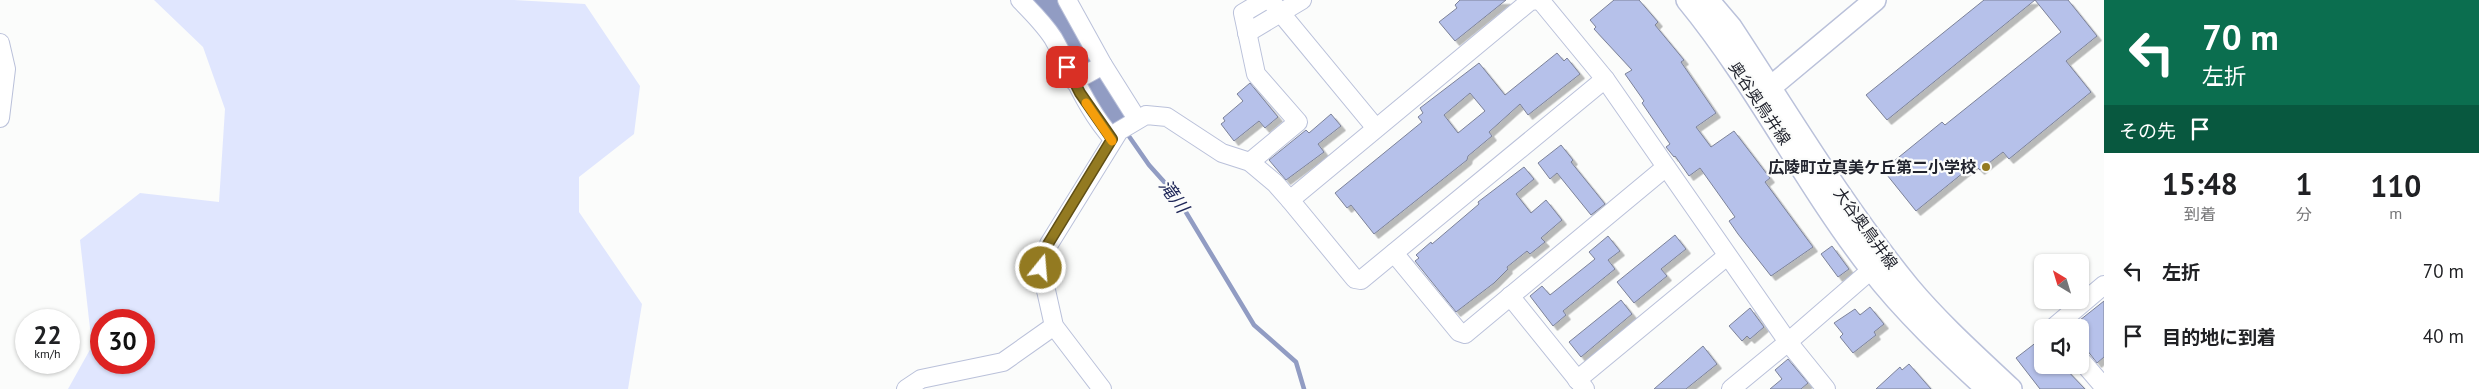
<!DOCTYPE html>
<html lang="ja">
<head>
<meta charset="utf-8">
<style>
  body { margin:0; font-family:"PT Sans","Noto Sans JP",sans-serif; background:#f6f6f6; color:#202124; height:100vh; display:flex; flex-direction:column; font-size:19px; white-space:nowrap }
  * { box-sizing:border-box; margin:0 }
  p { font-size:16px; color:#757577 }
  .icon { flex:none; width:28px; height:28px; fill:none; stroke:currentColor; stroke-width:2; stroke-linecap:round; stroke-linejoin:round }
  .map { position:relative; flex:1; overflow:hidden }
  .side { display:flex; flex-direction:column; background:#fff; width:375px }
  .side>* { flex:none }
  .banner { background:#0b6e4f; color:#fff; overflow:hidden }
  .needle { width:32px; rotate:322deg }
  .buttons { position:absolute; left:2034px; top:254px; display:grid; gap:10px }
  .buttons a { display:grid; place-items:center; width:55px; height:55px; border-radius:8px; background:#fff; box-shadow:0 1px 4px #0004; font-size:25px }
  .speed { position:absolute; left:15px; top:309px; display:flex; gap:10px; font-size:25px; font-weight:700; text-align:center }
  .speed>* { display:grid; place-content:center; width:65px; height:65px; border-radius:50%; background:#fff; box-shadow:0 1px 4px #0004; line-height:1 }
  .speed small { font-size:12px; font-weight:400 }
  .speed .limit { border:8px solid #d22; background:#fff; color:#111 }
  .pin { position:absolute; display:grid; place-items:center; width:42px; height:42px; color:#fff; margin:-21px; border-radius:10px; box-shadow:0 2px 8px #0006 }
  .me { position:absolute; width:55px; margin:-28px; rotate:17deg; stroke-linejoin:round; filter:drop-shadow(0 0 4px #0008) }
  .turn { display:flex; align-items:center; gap:18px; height:105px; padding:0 15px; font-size:22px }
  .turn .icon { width:65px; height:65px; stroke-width:2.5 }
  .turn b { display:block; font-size:35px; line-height:42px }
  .then { display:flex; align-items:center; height:48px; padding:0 15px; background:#0003; gap:10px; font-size:19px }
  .eta { display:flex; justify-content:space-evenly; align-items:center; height:85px; text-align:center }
  .eta b { font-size:30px; font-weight:700; line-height:35px }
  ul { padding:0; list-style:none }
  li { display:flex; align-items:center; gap:15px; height:65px; padding:0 15px }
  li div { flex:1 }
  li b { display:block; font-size:19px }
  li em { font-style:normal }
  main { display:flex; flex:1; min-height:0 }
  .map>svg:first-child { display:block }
</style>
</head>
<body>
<main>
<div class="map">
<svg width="2104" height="389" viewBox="0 0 2104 389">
  <defs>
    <filter id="shadow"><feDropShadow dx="4.5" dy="4.5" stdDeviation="0" flood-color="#0004"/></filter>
  </defs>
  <rect width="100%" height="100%" fill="#fbfcfb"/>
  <path fill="#e0e6fe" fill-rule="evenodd" d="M154,0H514L585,4L640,86L634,134L579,177V212L642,304L628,389H68L92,346L80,240L140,193L219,202L225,109L203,47ZM101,320H144V362H101Z"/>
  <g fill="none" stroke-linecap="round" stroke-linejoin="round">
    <polyline stroke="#919cc3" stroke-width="4.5" points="1126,132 1149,165 1175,194 1254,325 1296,362 1304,389"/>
    <polyline stroke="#919cc3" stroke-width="26" points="1044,0 1065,29 1096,86 1120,123"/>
  </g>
  <g fill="#b6c1ea" stroke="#7c8299" fill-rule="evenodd" filter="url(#shadow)">
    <polygon points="1460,0 1506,0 1455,41 1439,22 1457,8 1455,5"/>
    <polygon points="1614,0 1639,0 1658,22 1655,25 1684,60 1681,62 1716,113 1696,127 1711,147 1734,131 1770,178 1765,182 1813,247 1771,276 1738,234 1729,221 1735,217 1700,168 1689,176 1675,156 1674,157 1666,147 1670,144 1642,103 1644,101 1625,74 1632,70 1594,29 1596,27 1590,20"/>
    <polygon points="1984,0 2068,0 2097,36 2066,61 2091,92 2009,159 2003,152 1980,170 1974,164 1916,211 1883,170 1942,122 1945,125 2061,32 2035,0 1887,120 1866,95"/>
    <path d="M1557,53L1564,61L1567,58L1580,74L1528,115L1520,104L1489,132L1492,136L1468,156L1467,160L1374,234L1351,205L1347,208L1335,193L1422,122L1418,117L1423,113L1420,108L1479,63L1505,95ZM1470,93L1485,111L1458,133L1444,115Z"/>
    <polygon points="1250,83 1278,117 1265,128 1259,121 1234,141 1221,124 1225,121 1223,118 1243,101 1237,94"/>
    <polygon points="1331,114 1341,126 1318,144 1324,152 1286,180 1269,160 1306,130 1309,133"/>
    <polygon points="1561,145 1573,160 1571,162 1605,204 1591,215 1557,173 1550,179 1538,163"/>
    <polygon points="1524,167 1534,179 1516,194 1531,213 1546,200 1562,220 1541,238 1545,242 1530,254 1527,251 1507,267 1508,269 1494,283 1456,312 1415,261 1419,258 1416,255 1431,242 1432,244 1479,204 1478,202"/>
    <polygon points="1675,235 1686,249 1661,269 1667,276 1634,303 1617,282"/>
    <polygon points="1608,236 1620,251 1608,260 1615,269 1563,311 1566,315 1553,326 1530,296 1542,286 1550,295 1595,259 1589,252"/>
    <polygon points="1832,246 1849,269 1838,277 1821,254"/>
    <polygon points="1621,300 1632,314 1581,357 1569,342"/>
    <polygon points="2104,301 2104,357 2097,363 2080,341 2080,328 2070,328"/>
    <polygon points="1870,307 1884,324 1874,332 1876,335 1853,353 1840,337 1843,334 1834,323 1855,309 1860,315"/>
    <polygon points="1750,308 1764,327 1750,339 1747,336 1742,341 1729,326"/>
    <polygon points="2042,338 2042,365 2062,365 2085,389 2040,389 2016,358"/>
    <polygon points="1703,346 1717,364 1686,389 1654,389"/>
    <polygon points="1788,359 1808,383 1801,389 1770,389 1782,379 1775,370"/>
    <polygon points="1909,364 1931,389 1876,389 1900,367 1902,370"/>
  </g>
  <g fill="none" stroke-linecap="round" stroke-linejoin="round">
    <defs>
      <g id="minor">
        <path d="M1020,0C1032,12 1044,24 1053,38C1073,73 1086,109 1113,139"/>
        <polyline points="1067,0 1103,65 1137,119"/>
        <polyline points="1270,0 1375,127"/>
        <polyline points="1540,0 1530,1 1290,200 1355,279 1361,280 1605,79"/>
        <polyline points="1540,0 1605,79 1788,342 1871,270"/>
        <polyline points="1247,33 1302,0"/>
        <polyline points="0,43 6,69 0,118"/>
        <polyline points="1074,81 1103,65"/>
        <polyline points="1250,162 1298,122 1256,74 1243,13 1265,0"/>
        <polyline points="1394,253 1459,332 1465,334 1666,167"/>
        <polyline points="1510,296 1585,389"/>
        <polyline points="2053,328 2104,285"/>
        <polyline points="2080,359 2104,387"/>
        <polyline points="1577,380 1727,256"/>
        <polyline points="906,389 921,379 1003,362 1054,326"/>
        <polyline points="1102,389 1054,326 1041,268 1049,244 1119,131 1146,115 1167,117 1222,153 1250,162 1275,183 1290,200"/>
        <polyline points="1731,389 1788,342 1826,389"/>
      </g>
      <g id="tertiary">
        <path d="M1687,0C1756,84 1804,183 1871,269C1904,312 1947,352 1987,389"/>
        <path d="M1708,0L1731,27C1789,115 1842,205 1909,287C1940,324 1976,356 2011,389"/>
        <polyline points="1760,96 1875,0"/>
      </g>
    </defs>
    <use href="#minor" stroke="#bac1da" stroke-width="20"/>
    <use href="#tertiary" stroke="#bac1da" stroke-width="24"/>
    <use href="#minor" stroke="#fff" stroke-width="18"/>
    <use href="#tertiary" stroke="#fff" stroke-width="21"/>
  </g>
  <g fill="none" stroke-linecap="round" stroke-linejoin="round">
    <defs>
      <polyline id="route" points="1041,268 1048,244 1112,139 1080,93 1067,67"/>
    </defs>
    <use href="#route" stroke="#604f15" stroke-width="12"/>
    <use href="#route" stroke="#937a21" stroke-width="9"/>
    <polyline stroke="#f59e0b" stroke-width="9" points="1086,103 1112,141"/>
  </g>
  <circle fill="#937a21" stroke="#fbfcfb" stroke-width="2" cx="1986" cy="167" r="5"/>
  <g text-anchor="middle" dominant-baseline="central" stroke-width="4.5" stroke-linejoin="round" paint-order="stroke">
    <g font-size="16" fill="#21232d" stroke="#fbfcfb">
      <text transform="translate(1760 103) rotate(56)">奥谷奥鳥井線</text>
      <text transform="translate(1866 228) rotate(54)">大谷奥鳥井線</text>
    </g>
    <g font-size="16" font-weight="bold" fill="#21232d" stroke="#fbfcfb" text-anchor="end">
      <text x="1976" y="167">広陵町立真美ケ丘第二小学校</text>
    </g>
    <g font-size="18" font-style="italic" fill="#202859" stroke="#fbfcfb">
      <text transform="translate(1174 196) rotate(54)">滝川</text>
    </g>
  </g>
</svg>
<div class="buttons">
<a><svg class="needle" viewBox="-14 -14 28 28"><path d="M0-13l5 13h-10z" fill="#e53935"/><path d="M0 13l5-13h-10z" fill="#757577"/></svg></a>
<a><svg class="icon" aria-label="sound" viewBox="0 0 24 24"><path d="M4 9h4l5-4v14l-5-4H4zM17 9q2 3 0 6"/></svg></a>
</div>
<div class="speed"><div>22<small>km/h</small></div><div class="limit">30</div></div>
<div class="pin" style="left:1067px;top:67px;background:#d93025"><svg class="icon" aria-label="arrive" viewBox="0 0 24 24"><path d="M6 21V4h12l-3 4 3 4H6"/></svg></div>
<svg class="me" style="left:1041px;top:268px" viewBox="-20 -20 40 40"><circle r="17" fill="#937a21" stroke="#fff" stroke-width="3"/><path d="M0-11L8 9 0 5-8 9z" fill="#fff"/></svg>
</div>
<section class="side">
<div class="banner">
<div class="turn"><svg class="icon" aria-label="left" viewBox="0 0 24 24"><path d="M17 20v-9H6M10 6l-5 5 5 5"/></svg><div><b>70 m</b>左折</div></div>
<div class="then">その先<svg class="icon" aria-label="arrive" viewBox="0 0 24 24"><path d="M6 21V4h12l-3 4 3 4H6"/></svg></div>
</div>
<div class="eta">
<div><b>15:48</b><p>到着</p></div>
<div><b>1</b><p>分</p></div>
<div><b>110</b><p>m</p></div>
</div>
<ul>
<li><svg class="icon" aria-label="left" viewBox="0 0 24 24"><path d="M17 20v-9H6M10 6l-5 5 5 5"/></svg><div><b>左折</b></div><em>70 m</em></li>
<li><svg class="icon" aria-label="arrive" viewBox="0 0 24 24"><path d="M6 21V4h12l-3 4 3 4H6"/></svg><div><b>目的地に到着</b></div><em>40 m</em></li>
</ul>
</section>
</main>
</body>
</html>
